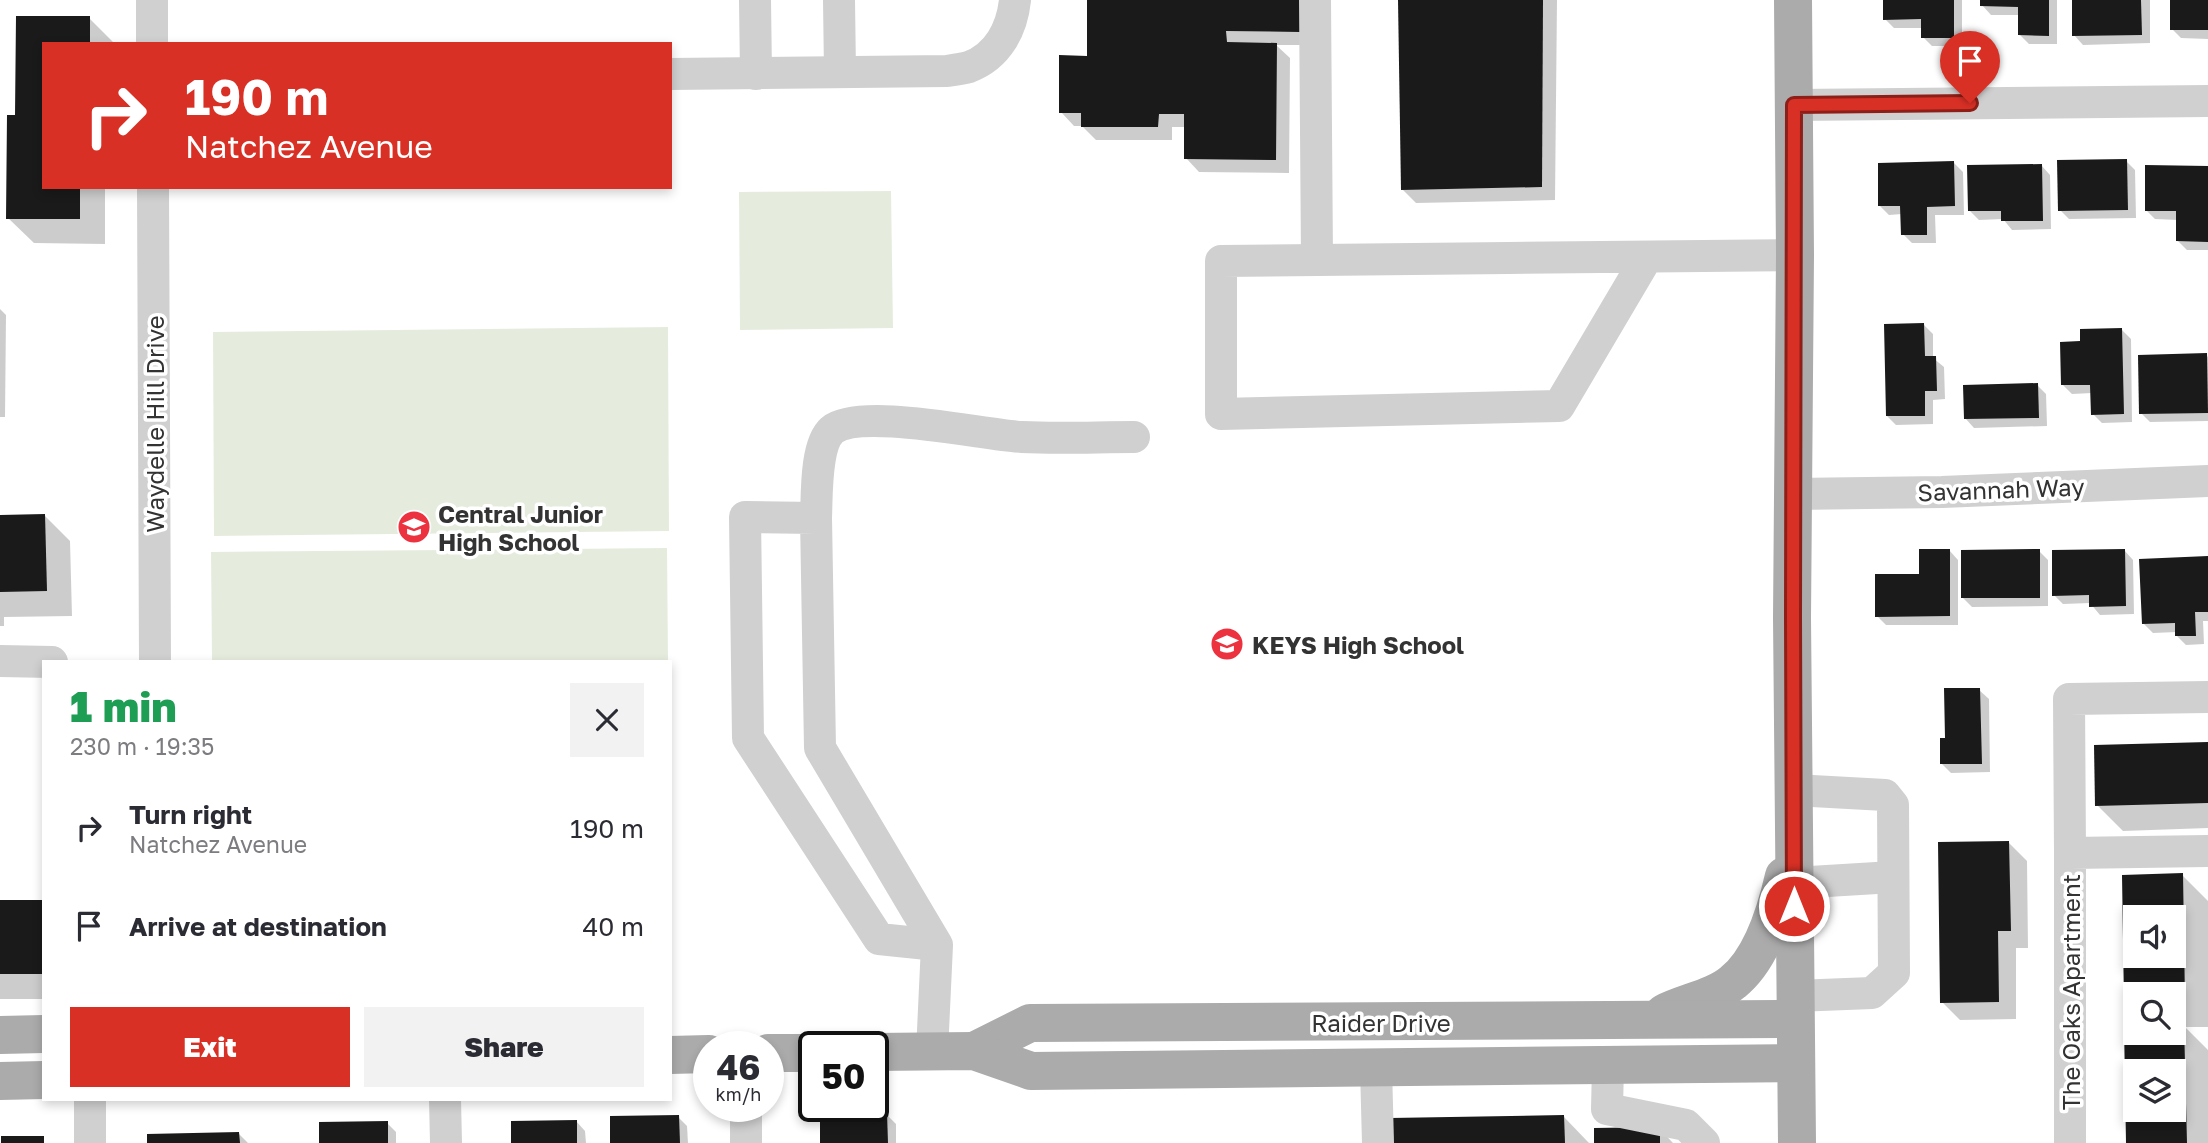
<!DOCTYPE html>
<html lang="en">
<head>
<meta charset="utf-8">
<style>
  body { margin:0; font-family:"Golos Text",sans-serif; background:#f2f2f3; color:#2b2b33; height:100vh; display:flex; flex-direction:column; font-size:26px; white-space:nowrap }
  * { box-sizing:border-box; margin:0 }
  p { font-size:23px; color:#7c7c81 }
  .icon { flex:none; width:38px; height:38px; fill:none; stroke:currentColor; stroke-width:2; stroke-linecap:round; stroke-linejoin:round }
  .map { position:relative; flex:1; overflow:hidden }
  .side { position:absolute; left:42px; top:660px; width:630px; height:441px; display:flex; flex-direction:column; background:#fff; border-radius:0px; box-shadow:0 4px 10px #0003 }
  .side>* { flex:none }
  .guide { position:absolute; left:42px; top:42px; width:630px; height:147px; border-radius:0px; box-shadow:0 4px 10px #0003; background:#d93025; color:#fff; overflow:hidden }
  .tools { position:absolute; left:2123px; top:905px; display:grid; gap:14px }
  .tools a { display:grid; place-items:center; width:63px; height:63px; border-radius:0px; background:#fff; box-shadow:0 4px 10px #0003; font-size:35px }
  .speed { position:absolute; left:693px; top:1031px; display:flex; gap:14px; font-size:35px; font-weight:700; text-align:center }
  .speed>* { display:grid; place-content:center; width:91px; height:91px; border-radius:50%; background:#fff; box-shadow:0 4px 10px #0003; line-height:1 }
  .speed small { font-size:18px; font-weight:400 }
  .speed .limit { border:4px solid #111; border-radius:10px; background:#fff; color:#111 }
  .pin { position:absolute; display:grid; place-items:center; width:60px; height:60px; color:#fff; margin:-72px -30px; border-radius:50% 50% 50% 0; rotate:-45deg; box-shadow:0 0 7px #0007 }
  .pin .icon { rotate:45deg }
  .me { position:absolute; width:77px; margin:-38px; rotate:0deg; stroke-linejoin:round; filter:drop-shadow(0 0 5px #0008) }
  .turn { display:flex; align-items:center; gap:24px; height:147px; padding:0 28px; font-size:32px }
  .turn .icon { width:91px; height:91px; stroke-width:2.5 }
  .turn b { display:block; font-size:49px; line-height:60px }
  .round { display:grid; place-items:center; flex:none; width:74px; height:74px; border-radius:0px; background:#f2f2f3 }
  .summary { display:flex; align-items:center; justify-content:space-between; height:119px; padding:0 28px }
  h1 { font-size:42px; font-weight:800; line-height:52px; color:#1e9e55 }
  .cta { display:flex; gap:14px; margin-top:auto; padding:14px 28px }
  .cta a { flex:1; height:80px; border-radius:0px; background:#d93025; color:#fff; font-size:28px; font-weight:800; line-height:80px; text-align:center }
  .cta a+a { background:#f2f2f3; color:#2b2b33 }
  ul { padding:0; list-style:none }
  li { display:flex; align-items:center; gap:21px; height:98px; padding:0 28px }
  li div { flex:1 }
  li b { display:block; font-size:26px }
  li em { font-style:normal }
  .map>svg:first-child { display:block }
</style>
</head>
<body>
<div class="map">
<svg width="2208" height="1143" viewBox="0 0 2208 1143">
  <rect width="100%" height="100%" fill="#fff"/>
  <g fill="#e5ecde">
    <polygon points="891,191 893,328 740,330 739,192"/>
    <polygon points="668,327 669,531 214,536 213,332"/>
    <polygon points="667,548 668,661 212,661 211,552"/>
  </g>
  <g fill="#0003" fill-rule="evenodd">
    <polygon points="1089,0 1314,0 1313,45 1276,45 1290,58 1289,173 1199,172 1186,158 1186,127 1172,127 1172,140 1096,140 1082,126 1074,126 1061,112 1089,58"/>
    <polygon points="1400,0 1557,0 1555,200 1416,203 1402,189"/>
    <polygon points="1885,0 1962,0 1962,46 1932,46 1923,37 1923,28 1894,28 1885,19"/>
    <polygon points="1982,0 2057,0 2057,44 2029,44 2020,35 2020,15 1991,15 1982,5"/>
    <polygon points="2073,0 2150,0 2150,43 2083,45 2074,35"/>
    <polygon points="2172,0 2208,0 2208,39 2181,38 2172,29"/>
    <polygon points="17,17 89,18 115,44 44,44 44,187 105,187 105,244 34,243 8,218 17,116"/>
    <polygon points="2126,161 2135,170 2136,218 2069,219 2060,210"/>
    <polygon points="1954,163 1963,172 1964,215 1935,215 1936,243 1912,243 1903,234 1902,214 1889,215 1880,206"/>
    <polygon points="2041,165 2050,175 2051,229 2012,230 2003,219 1979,220 1970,211"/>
    <polygon points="2208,167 2208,250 2187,250 2178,241 2178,220 2155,219 2146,210"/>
    <polygon points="0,309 6,315 5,417 0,417"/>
    <polygon points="1924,325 1933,334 1933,358 1944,367 1945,399 1933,400 1933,424 1896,425 1887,416"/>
    <polygon points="2122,330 2131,339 2132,422 2102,423 2093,414 2092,393 2072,394 2063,385 2082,343"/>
    <polygon points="2206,355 2208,357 2208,421 2150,422 2141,413"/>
    <polygon points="2037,385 2046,394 2047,426 1974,428 1965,418"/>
    <polygon points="0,516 45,516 70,541 72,616 4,617 4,626 0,626"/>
    <polygon points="1949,550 1958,560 1958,625 1886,625 1877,616"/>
    <polygon points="2124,550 2133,560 2134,614 2100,615 2090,603 2063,604 2054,595"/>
    <polygon points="2039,551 2048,560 2048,606 1972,607 1963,598"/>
    <polygon points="2208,558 2208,621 2203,621 2204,644 2186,645 2177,636 2177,632 2153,633 2143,623"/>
    <polygon points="1979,690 1989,699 1990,772 1951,773 1942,764 1947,740"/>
    <polygon points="2208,743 2208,828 2123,831 2097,805"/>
    <polygon points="2009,843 2027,861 2028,948 2016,948 2016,1019 1960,1020 1942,1002"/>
    <path d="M2182,875L2208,901V1027H2185L2208,1050V1143H2128L2135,1027V1032H2174V994H2135V1012L2125,1002L2124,876ZM2135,917H2174V956H2135ZM2135,1071H2174V1110H2135Z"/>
    <rect x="0" y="902" width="44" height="97"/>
    <polygon points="887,1115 896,1124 896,1143 822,1143"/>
    <polygon points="678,1117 687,1126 688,1143 612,1143"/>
    <polygon points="1564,1117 1589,1143 1392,1143"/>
    <polygon points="576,1121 585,1131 586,1143 513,1143"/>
    <polygon points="387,1123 396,1132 396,1143 321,1143"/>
    <polygon points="1659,1128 1673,1143 1596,1143"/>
    <polygon points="239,1134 248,1143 148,1143"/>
  </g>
  <g fill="#1a1a1a" fill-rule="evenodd">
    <polygon points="1087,0 1300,0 1300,32 1226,31 1227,42 1277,43 1276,160 1184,159 1184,114 1159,114 1158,127 1081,127 1081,113 1059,113 1059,55 1087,56"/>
    <polygon points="1398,0 1543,0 1542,187 1401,190"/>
    <polygon points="1883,0 1954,0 1954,38 1921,38 1921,19 1883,20"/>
    <polygon points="1980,0 2049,0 2049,36 2018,35 2018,7 1980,6"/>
    <polygon points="2072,0 2141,0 2142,35 2072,36"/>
    <rect x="2170" y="0" width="38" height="30"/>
    <polygon points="16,16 90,16 90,44 44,44 44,187 80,187 80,219 6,219 7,115 15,115"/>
    <polygon points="2127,159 2128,210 2058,211 2057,160"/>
    <polygon points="1954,161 1955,206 1927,207 1927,235 1901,235 1900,206 1878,206 1878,163"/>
    <polygon points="2042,164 2043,221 2001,221 2001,211 1968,211 1967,165"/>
    <polygon points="2145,165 2208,166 2208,242 2176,241 2176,211 2145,211"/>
    <polygon points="1924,323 1925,356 1936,356 1937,391 1925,391 1925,416 1886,416 1884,324"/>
    <polygon points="2122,328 2124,414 2091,415 2090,385 2061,385 2060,342 2080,341 2080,329"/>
    <polygon points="2207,353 2208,413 2139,414 2138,355"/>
    <polygon points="2038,383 2039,418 1964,419 1963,385"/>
    <polygon points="45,514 47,591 0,592 0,515"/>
    <polygon points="1919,549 1950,549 1950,616 1875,617 1875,574 1919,574"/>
    <polygon points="2040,549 2040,598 1961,598 1961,550"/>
    <polygon points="2125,549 2126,606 2089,607 2089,595 2052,596 2052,550"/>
    <polygon points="2208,556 2208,612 2195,612 2196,636 2175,636 2175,623 2142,624 2139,559"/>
    <polygon points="1944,688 1980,688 1982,764 1940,764 1940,738 1945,738"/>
    <polygon points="2208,742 2208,803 2095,806 2094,745"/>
    <polygon points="2009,841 2011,931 1998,931 1999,1002 1940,1003 1938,842"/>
    <path d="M2183,873L2185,1002H2174V994H2135V1002L2124,1003L2122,875ZM2135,917H2174V956H2135Z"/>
    <rect x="0" y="900" width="44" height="74"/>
    <path d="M2174,1024H2184L2187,1143H2126L2124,1025H2135V1032H2174ZM2135,1071H2174V1110H2135Z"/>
    <polygon points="887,1113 888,1143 820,1143 820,1115"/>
    <polygon points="679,1115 680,1143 610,1143 610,1116"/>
    <polygon points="1564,1115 1565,1143 1391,1143 1390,1118"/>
    <polygon points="577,1120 577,1143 511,1143 511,1121"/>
    <polygon points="388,1121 388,1143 319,1143 319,1122"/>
    <polygon points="1660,1127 1660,1143 1594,1143 1594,1128"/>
    <polygon points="239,1132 240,1143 147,1143 147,1134"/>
    <rect x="1" y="1136" width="43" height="7"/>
  </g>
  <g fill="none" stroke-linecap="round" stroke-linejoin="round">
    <g stroke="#d0d0d0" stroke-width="32">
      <polyline points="152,0 152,44"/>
      <polyline points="755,0 756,74"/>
      <polyline points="839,0 840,72"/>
      <polyline points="1315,0 1317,260"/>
      <path d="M670,74L947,71C954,70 962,69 969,67C998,56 1012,29 1015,0"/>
      <polyline points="1794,105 2208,101"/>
      <polyline points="153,187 155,662"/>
      <path d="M1647,257L1559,406L1221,414V261C1412,259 1604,257 1795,255"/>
      <polyline points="1793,494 1942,492 2208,481"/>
      <path d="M816,518C817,497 815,445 832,430C860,407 984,435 1022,437C1059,439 1097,437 1134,437"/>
      <polyline points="0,661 52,662"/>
      <polyline points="1794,790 1885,795 1893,805 1894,973 1872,993 1795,996"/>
      <polyline points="2070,853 2069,699 2208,697"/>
      <polyline points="1794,883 1893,877"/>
      <polyline points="932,1052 937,945 820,748 816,518 745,517 748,738 879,939 937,945"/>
      <polyline points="1608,1066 1607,1109 1686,1125 1704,1143"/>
      <polyline points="1376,1068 1378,1143"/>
      <polyline points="90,1099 90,1143"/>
      <polyline points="445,1099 446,1143"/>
      <polyline points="746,1106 746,1143"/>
      <polyline points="2070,1143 2070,853 2208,851"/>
    </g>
    <g stroke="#ababab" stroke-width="38">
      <polyline points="1793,0 1795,255 1792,618 1797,1143"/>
      <path d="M1664,1013C1685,1002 1714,998 1733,982C1762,959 1776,911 1784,876"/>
      <polyline points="0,1035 44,1034"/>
      <polyline points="974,1051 1030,1023 1795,1019"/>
      <polyline points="873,1052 974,1051 1031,1071 1796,1063"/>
      <polyline points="768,1053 814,1053"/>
      <polyline points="670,1055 709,1054"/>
      <polyline points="0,1081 44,1080"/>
    </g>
  </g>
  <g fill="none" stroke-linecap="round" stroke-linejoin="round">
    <defs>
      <polyline id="route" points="1794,906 1793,618 1794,105 1970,103"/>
    </defs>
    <use href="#route" stroke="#8d1f18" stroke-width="18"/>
    <use href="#route" stroke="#d93025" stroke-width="12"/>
  </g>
  <defs>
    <symbol id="school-disc" viewBox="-11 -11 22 22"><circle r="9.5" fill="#ec323e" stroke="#fff"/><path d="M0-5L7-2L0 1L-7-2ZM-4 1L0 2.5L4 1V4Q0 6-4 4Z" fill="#fff"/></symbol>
  </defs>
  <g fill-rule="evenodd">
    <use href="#school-disc" x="395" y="508" width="38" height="38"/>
    <use href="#school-disc" x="1208" y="625" width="38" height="38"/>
  </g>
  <g text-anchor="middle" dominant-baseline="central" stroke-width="7" stroke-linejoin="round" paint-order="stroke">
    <g font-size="24" fill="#333" stroke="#fff">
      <text transform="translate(154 424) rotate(-90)">Waydelle Hill Drive</text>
      <text transform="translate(2001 489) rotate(-2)">Savannah Way</text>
      <text transform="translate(2070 992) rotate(-90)">The Oaks Apartment</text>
      <text x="1381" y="1022">Raider Drive</text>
    </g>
    <g font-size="24" font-weight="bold" fill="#333" stroke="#fff" text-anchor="start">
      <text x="438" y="513">Central Junior<tspan x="438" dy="28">High School</tspan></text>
      <text x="1252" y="644">KEYS High School</text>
    </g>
  </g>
</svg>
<div class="tools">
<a><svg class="icon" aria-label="sound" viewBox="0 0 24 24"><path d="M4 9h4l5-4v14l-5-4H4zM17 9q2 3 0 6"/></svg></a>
<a><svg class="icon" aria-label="search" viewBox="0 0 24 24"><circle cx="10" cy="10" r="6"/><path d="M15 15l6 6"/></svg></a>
<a><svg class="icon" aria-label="layers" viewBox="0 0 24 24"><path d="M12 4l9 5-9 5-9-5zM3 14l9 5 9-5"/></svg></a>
</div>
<div class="speed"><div>46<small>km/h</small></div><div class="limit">50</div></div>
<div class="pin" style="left:1970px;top:103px;background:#d93025"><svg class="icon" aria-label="arrive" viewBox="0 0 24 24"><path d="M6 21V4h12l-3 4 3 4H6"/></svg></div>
<svg class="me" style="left:1794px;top:906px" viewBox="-20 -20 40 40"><circle r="17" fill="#d93025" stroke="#fff" stroke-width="3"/><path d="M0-11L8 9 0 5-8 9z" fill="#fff"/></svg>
<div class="guide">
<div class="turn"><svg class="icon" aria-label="right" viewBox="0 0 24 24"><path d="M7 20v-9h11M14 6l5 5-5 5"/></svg><div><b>190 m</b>Natchez Avenue</div></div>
</div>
<section class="side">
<div class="summary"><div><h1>1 min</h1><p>230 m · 19:35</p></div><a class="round"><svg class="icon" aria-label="close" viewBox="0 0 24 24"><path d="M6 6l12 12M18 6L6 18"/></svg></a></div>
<ul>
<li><svg class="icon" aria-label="right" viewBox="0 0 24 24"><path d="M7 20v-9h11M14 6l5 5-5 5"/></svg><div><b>Turn right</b><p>Natchez Avenue</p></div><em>190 m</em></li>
<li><svg class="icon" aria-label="arrive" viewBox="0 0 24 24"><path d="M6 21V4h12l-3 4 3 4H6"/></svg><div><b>Arrive at destination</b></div><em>40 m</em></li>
</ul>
<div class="cta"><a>Exit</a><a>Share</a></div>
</section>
</div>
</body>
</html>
